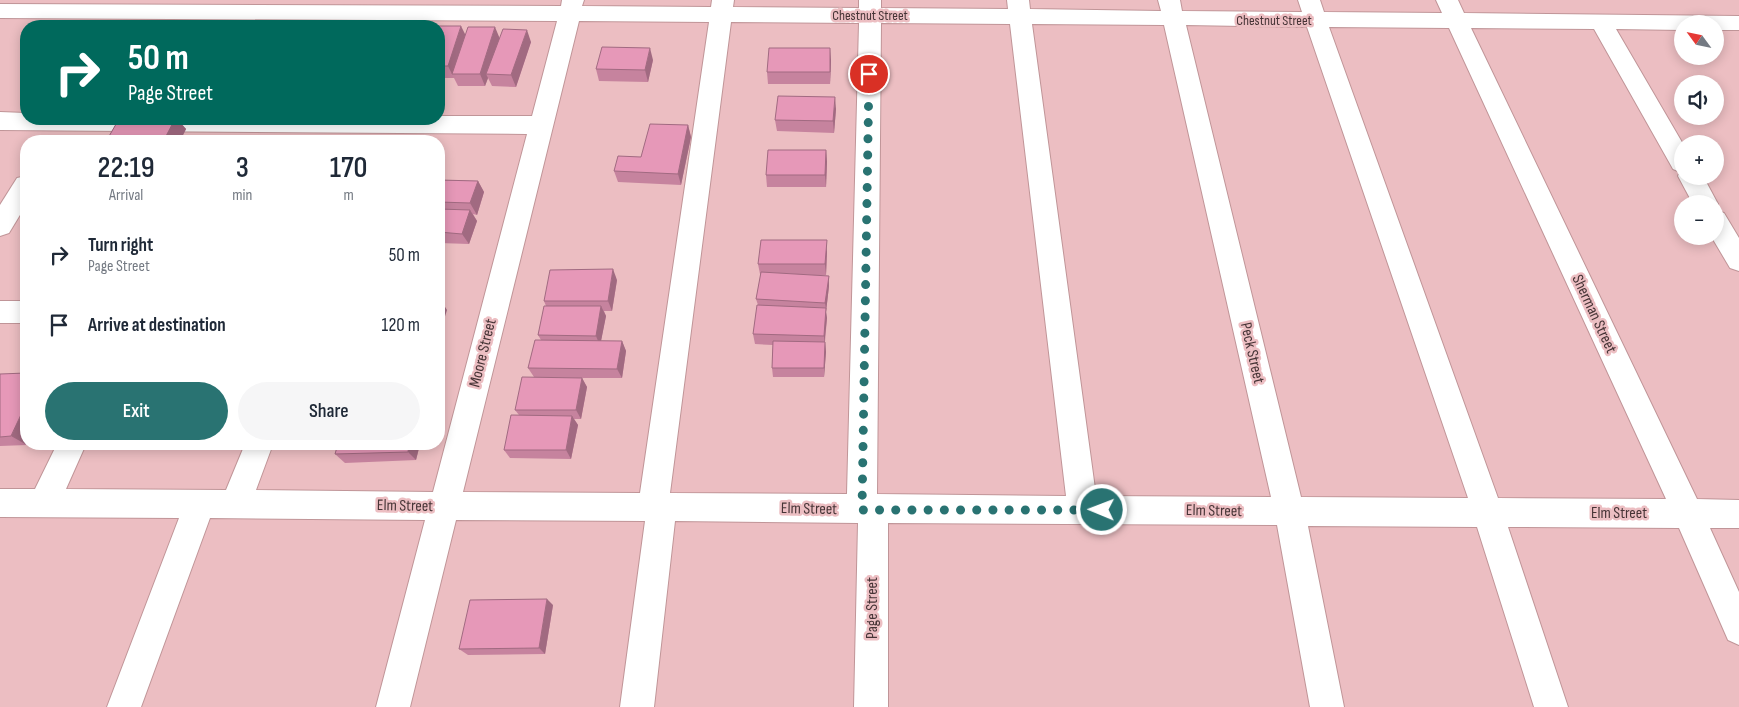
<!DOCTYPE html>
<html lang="en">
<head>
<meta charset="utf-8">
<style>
  body { margin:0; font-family:"Sofia Sans Condensed",sans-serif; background:#f6f6f7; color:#1f2937; height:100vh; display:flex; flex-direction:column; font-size:19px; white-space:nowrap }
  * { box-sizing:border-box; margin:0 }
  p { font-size:16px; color:#747a83 }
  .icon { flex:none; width:28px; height:28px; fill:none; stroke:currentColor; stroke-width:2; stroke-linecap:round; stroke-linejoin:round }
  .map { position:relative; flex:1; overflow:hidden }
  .details { position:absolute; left:20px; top:135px; width:425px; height:315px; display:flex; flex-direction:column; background:#fff; border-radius:20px; box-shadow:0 2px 12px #0003 }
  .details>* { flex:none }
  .top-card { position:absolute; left:20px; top:20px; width:425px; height:105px; border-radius:20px; box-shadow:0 2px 12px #0003; background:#00695c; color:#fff; overflow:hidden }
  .needle { width:32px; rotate:303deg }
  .buttons { position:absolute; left:1674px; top:15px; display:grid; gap:10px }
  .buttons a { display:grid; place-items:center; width:50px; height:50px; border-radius:50%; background:#fff; box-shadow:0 2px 12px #0003; font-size:25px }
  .pin { position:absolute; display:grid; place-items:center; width:42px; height:42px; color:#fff; margin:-21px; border:2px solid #fff; border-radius:50%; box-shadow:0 1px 5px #0007 }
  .me { position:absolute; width:55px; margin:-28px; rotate:271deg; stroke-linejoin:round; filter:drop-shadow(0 0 4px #0008) }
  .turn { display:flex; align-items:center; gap:18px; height:105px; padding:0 25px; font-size:22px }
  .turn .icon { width:65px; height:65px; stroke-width:2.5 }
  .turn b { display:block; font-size:35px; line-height:42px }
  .eta { display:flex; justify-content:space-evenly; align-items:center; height:85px; text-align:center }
  .eta b { font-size:30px; font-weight:600; line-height:35px }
  .primary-button { display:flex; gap:10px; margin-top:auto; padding:10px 25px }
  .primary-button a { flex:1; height:58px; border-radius:30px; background:#297372; color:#fff; font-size:20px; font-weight:600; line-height:58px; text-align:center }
  .primary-button a+a { background:#f6f6f7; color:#1f2937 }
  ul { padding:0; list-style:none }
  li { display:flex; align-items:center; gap:15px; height:70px; padding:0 25px }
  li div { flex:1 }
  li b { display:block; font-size:19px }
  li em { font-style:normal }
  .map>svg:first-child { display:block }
</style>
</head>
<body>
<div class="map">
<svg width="1739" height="707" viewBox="0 0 1739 707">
  <rect width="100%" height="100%" fill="#ecbec2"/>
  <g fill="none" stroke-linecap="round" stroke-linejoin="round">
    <defs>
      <g id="minor">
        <path d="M562,0H584L582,6L711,7L712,0H734L733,7L859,8V0H881V8L1008,9L1007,0H1029L1030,9L1161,11L1158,0H1180L1182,11L1302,12L1298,0H1320L1324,12L1442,13L1436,0H1458L1464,13L1739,16V30H1715V24H1682V30L1616,29L1683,144L1682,176H1703L1718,204L1715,210L1724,213L1739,238V271L1730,268L1711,236H1715V204H1693L1678,176L1680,172L1673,169L1594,29L1471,28L1697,499L1739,500V528H1710L1739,592V645L1728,640L1679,528L1508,527L1568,707H1534L1477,527L1308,526L1344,707H1310L1277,525L888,523V707H854L858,523L675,521L654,707H620L645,521L456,520L410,707H376L425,520L210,518L141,707H107L179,518L0,517V489H35L57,444H86L66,489L226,490L245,444H273L256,490L433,492L527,134L0,130V112L26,113V119H439V116H532L557,21L0,18V4L561,6ZM579,21L709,22L640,493L463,492ZM731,22L859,23L847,494L670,493ZM881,23L1010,24L1066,496L877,494ZM1032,24L1164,25L1271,497L1096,496ZM1186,25L1307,27L1468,498L1301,497ZM1329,27L1449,28L1666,499L1498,498Z"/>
        <polygon points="26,176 26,205 9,233 0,236 0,205 17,178"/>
        <rect x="0" y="301" width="26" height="22"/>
      </g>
    </defs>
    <use href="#minor" stroke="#c09598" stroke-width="2"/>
    <use href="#minor" fill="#fff" fill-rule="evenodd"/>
  </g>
  <g fill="#c6839e">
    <polygon points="439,26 465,34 531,42 516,87 492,86 488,78 485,86 458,86 454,78 439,78"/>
    <polygon points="653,60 648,82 599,81 596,69"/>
    <polygon points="831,60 830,84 768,84 767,72"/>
    <polygon points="836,109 834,133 777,131 775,120"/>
    <polygon points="119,119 177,119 186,129 180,141 112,141 108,138"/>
    <polygon points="688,125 691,137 681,185 618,182 614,171 641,157"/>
    <polygon points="826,150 827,162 826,187 767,187 766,175"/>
    <polygon points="439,180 478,181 484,192 477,215 473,214 477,221 469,244 439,243"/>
    <polygon points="827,251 826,275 813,275 829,276 829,286 826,312 827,318 825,342 826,352 824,377 773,377 772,368 773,345 755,344 753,334 758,305 756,299 761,274 760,274 758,264"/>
    <polygon points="617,280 612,311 604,311 606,316 601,341 622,341 626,351 622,378 582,378 587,387 581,419 574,419 578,425 571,459 510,458 504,450 519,415 515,410 534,377 528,368 541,340 538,335 546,306 544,301"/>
    <polygon points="0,374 26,444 27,444 27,445 0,446"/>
    <polygon points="338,444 420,444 416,460 345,463 335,454"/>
    <polygon points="553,605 545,654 468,655 459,649"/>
  </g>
  <g fill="#a16a81">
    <polygon points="461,26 467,38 452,74 448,66"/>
    <polygon points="495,27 500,39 486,74 488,78 485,86 480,74"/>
    <polygon points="527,30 531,42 516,87 511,75"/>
    <polygon points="650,48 653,60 648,82 645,70"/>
    <polygon points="830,48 831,60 830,84"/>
    <polygon points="835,97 836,109 834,133 833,121"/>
    <polygon points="175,119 177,119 186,129 180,141 169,141 165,138"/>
    <polygon points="688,125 691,137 681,185 678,174"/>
    <polygon points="826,150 827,162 826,187 825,175"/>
    <polygon points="478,181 484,192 477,215 470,203"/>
    <polygon points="470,210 477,221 469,244 462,234"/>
    <polygon points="827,240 827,251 826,275 825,264"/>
    <polygon points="613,269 617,280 612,311 608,301"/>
    <polygon points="829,276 829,286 826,312 827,318 824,346 824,336 826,309 825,303"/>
    <polygon points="440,299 447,310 439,336 439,302"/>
    <polygon points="601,306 606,316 600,346 596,336"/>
    <polygon points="622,341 626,351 622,378 617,369"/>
    <polygon points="825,342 826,352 824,377 824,368"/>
    <polygon points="582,378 587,387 581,419 576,410"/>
    <polygon points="26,404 26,444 27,444 27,445 11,436"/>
    <polygon points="572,416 578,425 571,459 566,450"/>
    <polygon points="409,444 420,444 416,460 408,452"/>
    <polygon points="547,599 553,605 545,654 539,648"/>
  </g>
  <g fill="#e698b8" stroke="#a16a81">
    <polygon points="435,26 461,26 448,66 439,66 439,26"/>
    <polygon points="468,27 495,27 480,74 452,74"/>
    <polygon points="503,29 527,30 511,75 486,74"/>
    <polygon points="602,47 650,48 645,70 596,69"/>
    <polygon points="769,48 830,48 830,72 767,72"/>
    <polygon points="778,96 835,97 833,121 775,120"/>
    <polygon points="119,119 175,119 165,138 108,138"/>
    <polygon points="650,124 688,125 678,174 614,171 618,156 641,157"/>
    <polygon points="768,150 826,150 825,175 766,175"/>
    <polygon points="439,180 478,181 470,203 439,202"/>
    <polygon points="439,209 470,210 462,234 439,232"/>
    <polygon points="761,240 827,240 825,264 758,264"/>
    <polygon points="613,269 608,301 544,301 550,270"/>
    <polygon points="761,272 829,276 825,303 756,299"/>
    <polygon points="26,283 26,290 22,289"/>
    <polygon points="757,305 826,308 824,336 753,334"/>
    <polygon points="544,306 601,306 596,336 538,335"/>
    <polygon points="535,340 622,341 617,369 528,368"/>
    <polygon points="773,341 825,342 824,368 772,368"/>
    <polygon points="26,373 26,404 11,436 0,437 0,374"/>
    <polygon points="522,377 582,378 576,410 515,410"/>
    <polygon points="511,415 572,416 566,450 504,450"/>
    <polygon points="338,444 409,444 408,452 335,454"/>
    <polygon points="547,599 539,648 459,649 470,600"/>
  </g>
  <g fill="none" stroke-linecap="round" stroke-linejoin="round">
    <polyline stroke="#297372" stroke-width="9" stroke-dasharray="0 16.2" points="869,74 862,510 1102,510"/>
  </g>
  <g text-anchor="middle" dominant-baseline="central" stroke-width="5" stroke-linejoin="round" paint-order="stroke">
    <g font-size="14" fill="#463436" stroke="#ecbec2">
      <text x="870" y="15">Chestnut Street</text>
      <text x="1274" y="20">Chestnut Street</text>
    </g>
    <g font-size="16" fill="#463436" stroke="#ecbec2">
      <text transform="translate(1594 314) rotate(65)">Sherman Street</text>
      <text transform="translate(483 353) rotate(-76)">Moore Street</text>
      <text transform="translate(1252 353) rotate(77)">Peck Street</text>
      <text transform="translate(405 506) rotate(1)">Elm Street</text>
      <text transform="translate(809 509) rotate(1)">Elm Street</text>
      <text transform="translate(1214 511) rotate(1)">Elm Street</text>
      <text x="1619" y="513">Elm Street</text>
      <text transform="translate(872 608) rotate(-90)">Page Street</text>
    </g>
  </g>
</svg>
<div class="buttons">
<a><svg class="needle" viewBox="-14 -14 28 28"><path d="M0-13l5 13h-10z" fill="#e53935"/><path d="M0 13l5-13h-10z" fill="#747a83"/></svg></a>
<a><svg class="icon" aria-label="sound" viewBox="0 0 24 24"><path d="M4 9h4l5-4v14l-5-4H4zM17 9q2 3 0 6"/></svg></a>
<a>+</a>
<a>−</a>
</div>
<div class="pin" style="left:869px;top:74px;background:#d93025"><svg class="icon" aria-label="arrive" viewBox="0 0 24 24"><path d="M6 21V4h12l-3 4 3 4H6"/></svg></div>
<svg class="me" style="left:1102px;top:510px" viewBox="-20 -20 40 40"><circle r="17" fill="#297372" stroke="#fff" stroke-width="3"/><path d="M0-11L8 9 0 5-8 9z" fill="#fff"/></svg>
<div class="top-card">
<div class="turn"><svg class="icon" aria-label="right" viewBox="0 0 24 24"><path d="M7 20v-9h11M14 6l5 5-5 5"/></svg><div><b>50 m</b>Page Street</div></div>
</div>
<section class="details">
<div class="eta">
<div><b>22:19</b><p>Arrival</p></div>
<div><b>3</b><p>min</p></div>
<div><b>170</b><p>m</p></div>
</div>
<ul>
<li><svg class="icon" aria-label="right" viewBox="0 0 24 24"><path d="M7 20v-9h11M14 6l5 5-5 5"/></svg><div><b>Turn right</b><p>Page Street</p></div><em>50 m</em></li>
<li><svg class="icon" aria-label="arrive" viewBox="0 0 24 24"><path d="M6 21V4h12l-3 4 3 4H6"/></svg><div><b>Arrive at destination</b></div><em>120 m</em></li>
</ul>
<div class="primary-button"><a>Exit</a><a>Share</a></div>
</section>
</div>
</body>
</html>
